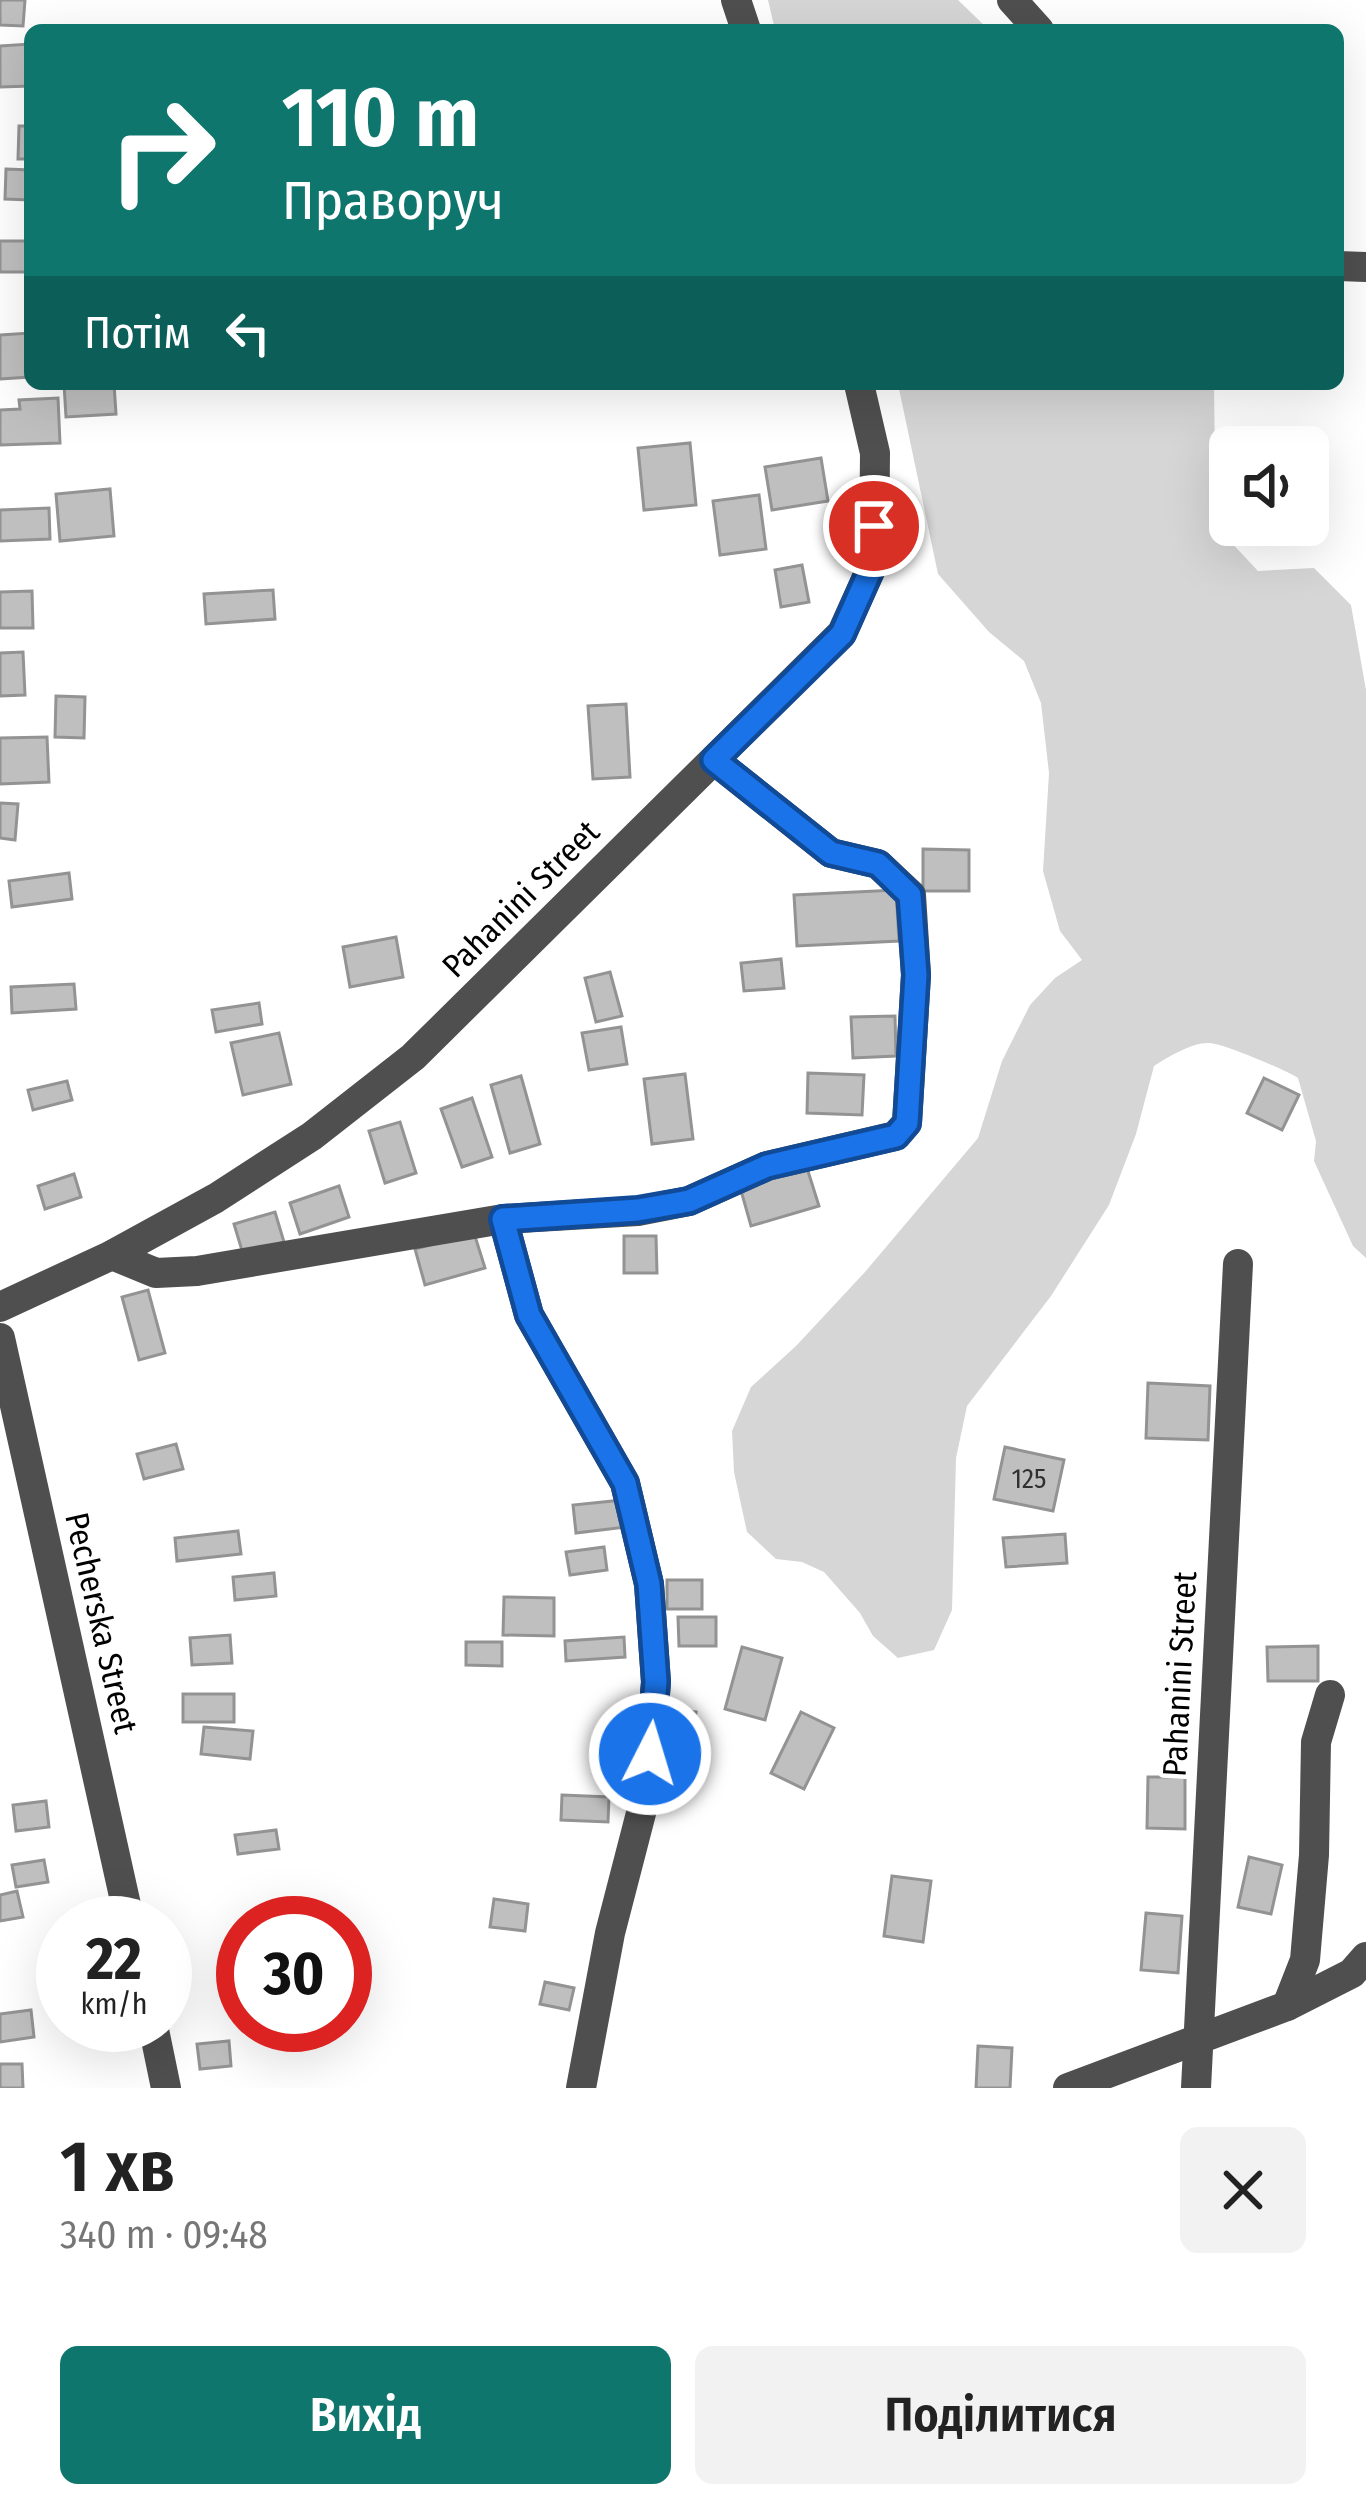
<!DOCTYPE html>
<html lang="uk">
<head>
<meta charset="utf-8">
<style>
  body { margin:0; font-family:"Fira Sans Condensed",sans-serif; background:#f2f2f2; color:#222; height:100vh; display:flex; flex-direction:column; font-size:45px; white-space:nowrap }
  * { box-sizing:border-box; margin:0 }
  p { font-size:39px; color:#767676 }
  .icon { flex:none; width:66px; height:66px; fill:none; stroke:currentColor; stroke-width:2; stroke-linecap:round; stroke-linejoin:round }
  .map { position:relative; height:2088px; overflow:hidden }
  .sheet { display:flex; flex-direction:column; background:#fff; flex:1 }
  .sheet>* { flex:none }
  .banner { position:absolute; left:24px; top:24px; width:1320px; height:366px; border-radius:18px; box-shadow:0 12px 48px #0002; background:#0f766e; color:#fff; overflow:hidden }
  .fabs { position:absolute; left:1209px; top:426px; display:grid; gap:24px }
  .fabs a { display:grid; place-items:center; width:120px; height:120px; border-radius:18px; background:#fff; box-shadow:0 12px 48px #0002; font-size:60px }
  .speed { position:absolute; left:36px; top:1896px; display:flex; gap:24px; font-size:60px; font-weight:700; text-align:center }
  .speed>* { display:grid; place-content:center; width:156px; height:156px; border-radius:50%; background:#fff; box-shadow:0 12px 48px #0002; line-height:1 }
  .speed small { font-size:30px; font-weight:400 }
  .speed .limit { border:18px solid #d22; background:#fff; color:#111 }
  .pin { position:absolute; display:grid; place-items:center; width:102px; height:102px; color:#fff; margin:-51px; border:6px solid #fff; border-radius:50%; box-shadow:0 3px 12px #0007 }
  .me { position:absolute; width:132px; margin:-66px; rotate:5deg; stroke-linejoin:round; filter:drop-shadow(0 0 9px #0008) }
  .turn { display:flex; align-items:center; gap:42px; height:252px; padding:0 60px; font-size:54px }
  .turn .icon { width:156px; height:156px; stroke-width:2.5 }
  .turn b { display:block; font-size:84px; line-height:102px }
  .then { display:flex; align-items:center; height:114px; padding:0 60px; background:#0003; gap:24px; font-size:45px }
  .round { display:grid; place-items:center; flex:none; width:126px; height:126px; border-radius:18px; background:#f2f2f2 }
  .head { display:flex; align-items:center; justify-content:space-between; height:204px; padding:0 60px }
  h1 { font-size:72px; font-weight:600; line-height:90px }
  .primary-button { display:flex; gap:24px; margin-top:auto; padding:24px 60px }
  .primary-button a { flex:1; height:138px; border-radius:18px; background:#0f766e; color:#fff; font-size:48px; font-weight:600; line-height:138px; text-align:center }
  .primary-button a+a { background:#f2f2f2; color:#222 }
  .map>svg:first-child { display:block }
</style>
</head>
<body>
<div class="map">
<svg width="1366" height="2088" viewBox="0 0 1366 2088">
  <rect width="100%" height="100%" fill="#fff"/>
  <g fill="#d6d6d6">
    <polygon points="768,0 958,0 989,30 775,30"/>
    <path d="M898,384H1214L1215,471L1228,539L1258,571L1314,568L1351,605L1366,690V1258L1353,1246L1314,1161L1316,1141L1298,1078C1285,1070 1221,1042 1208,1043C1191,1043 1168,1057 1154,1066L1136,1134L1109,1205L1051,1296L967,1406L956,1458L952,1610L934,1650L898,1658L873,1636L860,1613L824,1572L802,1562L776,1559L747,1532L734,1472L732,1431L751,1387L796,1346L865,1272L978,1138L1002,1061L1030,1005L1055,978L1082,960L1060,931L1043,871L1049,773L1041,703L1024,661L989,632L938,574Z"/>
  </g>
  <g fill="#bfbfbf" stroke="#939393" stroke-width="3">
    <polygon points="0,0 25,0 23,26 0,25"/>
    <polygon points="30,44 30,86 0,87 0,46"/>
    <polygon points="19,126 30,126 30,159 18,159"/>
    <polygon points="6,169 30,170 30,200 5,199"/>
    <polygon points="30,232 30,272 0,272 0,241 30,241"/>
    <polygon points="30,333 30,377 0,379 0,335"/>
    <polygon points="64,384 114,384 116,414 66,417"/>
    <polygon points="58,398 60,443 0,445 0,410 20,409 19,400"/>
    <polygon points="690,443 696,505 644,510 638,448"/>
    <polygon points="821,458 828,501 772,510 765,467"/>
    <polygon points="110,489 114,536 60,541 56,494"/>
    <polygon points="759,495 766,549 720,555 713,501"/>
    <polygon points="49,508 50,539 0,541 0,510"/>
    <polygon points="802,565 809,602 781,607 775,570"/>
    <polygon points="273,590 275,619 206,624 204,594"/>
    <polygon points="32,591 33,628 0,628 0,592"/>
    <polygon points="23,652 25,695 0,696 0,653"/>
    <polygon points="56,696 85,697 84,738 55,737"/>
    <polygon points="626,704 630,777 593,779 588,706"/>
    <polygon points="47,737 49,782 0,784 0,738"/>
    <polygon points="0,803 18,804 15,840 0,838"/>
    <polygon points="923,849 969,850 969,891 923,891"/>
    <polygon points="69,873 72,899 12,907 9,881"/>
    <polygon points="896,890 899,941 797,946 794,895"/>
    <polygon points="396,937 403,977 350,987 343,947"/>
    <polygon points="781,959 784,988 744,991 741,963"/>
    <polygon points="610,972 622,1016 596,1022 585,978"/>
    <polygon points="74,984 76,1009 12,1013 11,987"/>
    <polygon points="259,1003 262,1024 216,1032 212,1010"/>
    <polygon points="895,1016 896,1056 853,1058 851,1017"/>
    <polygon points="621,1027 627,1064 589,1070 582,1033"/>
    <polygon points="279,1033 291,1084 243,1095 231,1043"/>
    <polygon points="808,1073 864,1075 862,1115 807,1113"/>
    <polygon points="685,1074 693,1139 652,1144 644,1079"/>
    <polygon points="521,1076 540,1144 510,1153 491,1085"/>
    <polygon points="1264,1078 1299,1095 1282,1130 1247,1113"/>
    <polygon points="67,1081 72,1100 33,1110 28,1090"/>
    <polygon points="472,1098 492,1157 462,1167 441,1109"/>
    <polygon points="400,1122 416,1173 385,1183 369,1131"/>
    <polygon points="807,1168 819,1206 751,1226 740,1187"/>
    <polygon points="74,1174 81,1197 45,1209 38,1186"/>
    <polygon points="339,1186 349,1217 300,1234 290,1203"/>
    <polygon points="275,1212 284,1242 243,1254 234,1224"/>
    <polygon points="474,1233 485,1268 425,1285 415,1249"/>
    <polygon points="624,1236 656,1236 657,1273 624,1273"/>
    <polygon points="148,1290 165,1353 139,1360 122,1297"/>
    <polygon points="1148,1383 1210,1386 1208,1440 1146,1438"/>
    <polygon points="176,1444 183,1469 144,1479 137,1454"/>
    <polygon points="1005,1447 1064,1460 1053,1511 994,1499"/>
    <polygon points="623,1500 626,1527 576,1533 573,1505"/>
    <polygon points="238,1531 241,1554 177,1561 175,1538"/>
    <polygon points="1065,1534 1067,1563 1006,1567 1003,1538"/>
    <polygon points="604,1547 607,1570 570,1575 566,1552"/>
    <polygon points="274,1573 276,1596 235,1600 233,1577"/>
    <rect x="667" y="1580" width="35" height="29"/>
    <polygon points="504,1597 554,1598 554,1636 503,1635"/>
    <polygon points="678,1617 716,1617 716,1646 679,1646"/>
    <polygon points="230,1635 232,1663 192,1665 190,1638"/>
    <polygon points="624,1637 625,1657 566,1661 565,1641"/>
    <polygon points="466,1642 502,1642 502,1666 466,1665"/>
    <polygon points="1318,1646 1318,1681 1268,1681 1267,1647"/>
    <polygon points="742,1647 782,1658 765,1720 725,1709"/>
    <rect x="183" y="1694" width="51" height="28"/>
    <polygon points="665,1708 696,1712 685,1783 655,1779"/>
    <polygon points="801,1712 834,1728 804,1789 771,1773"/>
    <polygon points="204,1727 253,1731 250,1759 201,1754"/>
    <polygon points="1148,1777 1185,1777 1185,1829 1147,1828"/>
    <polygon points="562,1795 609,1797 608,1822 561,1820"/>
    <polygon points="46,1801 49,1827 16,1831 13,1805"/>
    <polygon points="276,1830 279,1849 238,1854 235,1835"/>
    <polygon points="1249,1857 1282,1865 1271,1914 1238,1907"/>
    <polygon points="44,1860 48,1882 16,1887 12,1865"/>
    <polygon points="892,1876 931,1881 923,1942 884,1936"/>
    <polygon points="17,1891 23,1917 0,1921 0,1895"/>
    <polygon points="494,1899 528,1904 525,1931 490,1927"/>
    <polygon points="1146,1913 1182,1916 1178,1973 1141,1970"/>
    <polygon points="545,1982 574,1988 569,2010 540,2004"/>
    <polygon points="31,2010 34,2037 0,2042 0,2014"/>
    <polygon points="229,2041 231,2066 200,2069 197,2044"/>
    <polygon points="978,2046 1012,2048 1010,2088 976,2088"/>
    <polygon points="0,2064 22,2064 23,2088 0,2088"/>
  </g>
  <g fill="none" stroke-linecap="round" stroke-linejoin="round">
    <g stroke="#4f4f4f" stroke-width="30">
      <polyline points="736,0 746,30"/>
      <polyline points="1012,0 1039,30"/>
      <polyline points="1338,266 1366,267"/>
      <polyline points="503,1219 529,1315 625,1483 649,1584 656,1682 647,1790 610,1933 581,2088"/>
      <polyline points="112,1255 156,1273 197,1271 503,1219 638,1211 689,1201 767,1166 895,1136 907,1123 916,975 911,895 878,864 831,853 714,760"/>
      <polyline points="0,1307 112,1255 216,1198 312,1136 413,1057 842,633 874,562 875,453 859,384"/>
      <polyline points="0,1338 130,1923"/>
      <polyline points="1287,2006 1305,1960 1314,1855 1316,1742 1330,1695"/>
      <polyline points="153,2025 166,2088"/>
      <polyline points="1068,2088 1287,2006 1352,1973 1366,1957"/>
      <polyline points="1196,2088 1238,1264"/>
    </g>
  </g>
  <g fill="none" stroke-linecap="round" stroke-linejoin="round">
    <defs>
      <polyline id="route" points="650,1754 656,1682 649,1584 625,1483 529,1315 503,1219 638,1210 689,1201 767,1166 896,1136 907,1123 916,975 910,895 878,864 831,853 714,760 842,634 874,562 874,526"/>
    </defs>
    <use href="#route" stroke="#114b97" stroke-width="30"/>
    <use href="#route" stroke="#1a73e8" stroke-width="21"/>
  </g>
  <g text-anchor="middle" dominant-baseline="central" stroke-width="9" stroke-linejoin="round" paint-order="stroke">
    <g font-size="27" fill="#303030">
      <text x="1029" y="1479">125</text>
    </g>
    <g font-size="33" fill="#000" stroke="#fff">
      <text transform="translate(521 899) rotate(-45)">Pahanini Street</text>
      <text transform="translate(101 1623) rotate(77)">Pecherska Street</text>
      <text transform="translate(1180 1674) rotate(-87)">Pahanini Street</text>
    </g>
  </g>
</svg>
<div class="fabs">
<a><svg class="icon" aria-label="sound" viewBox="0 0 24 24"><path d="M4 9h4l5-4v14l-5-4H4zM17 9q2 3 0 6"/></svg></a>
</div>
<div class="speed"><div>22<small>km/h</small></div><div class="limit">30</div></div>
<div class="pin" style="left:874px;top:526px;background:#d93025"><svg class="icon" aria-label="arrive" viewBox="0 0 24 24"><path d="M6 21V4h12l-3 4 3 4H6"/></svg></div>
<svg class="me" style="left:650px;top:1754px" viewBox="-20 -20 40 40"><circle r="17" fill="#1a73e8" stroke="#fff" stroke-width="3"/><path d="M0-11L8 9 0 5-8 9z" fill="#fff"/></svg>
<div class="banner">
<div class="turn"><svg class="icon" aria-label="right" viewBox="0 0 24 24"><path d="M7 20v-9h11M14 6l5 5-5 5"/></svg><div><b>110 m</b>Праворуч</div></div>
<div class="then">Потім<svg class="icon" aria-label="left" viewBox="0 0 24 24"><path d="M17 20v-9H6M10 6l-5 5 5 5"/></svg></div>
</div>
</div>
<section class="sheet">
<div class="head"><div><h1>1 хв</h1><p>340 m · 09:48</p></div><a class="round"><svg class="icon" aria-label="close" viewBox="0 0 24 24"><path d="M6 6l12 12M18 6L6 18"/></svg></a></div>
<div class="primary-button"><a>Вихід</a><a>Поділитися</a></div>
</section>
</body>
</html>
